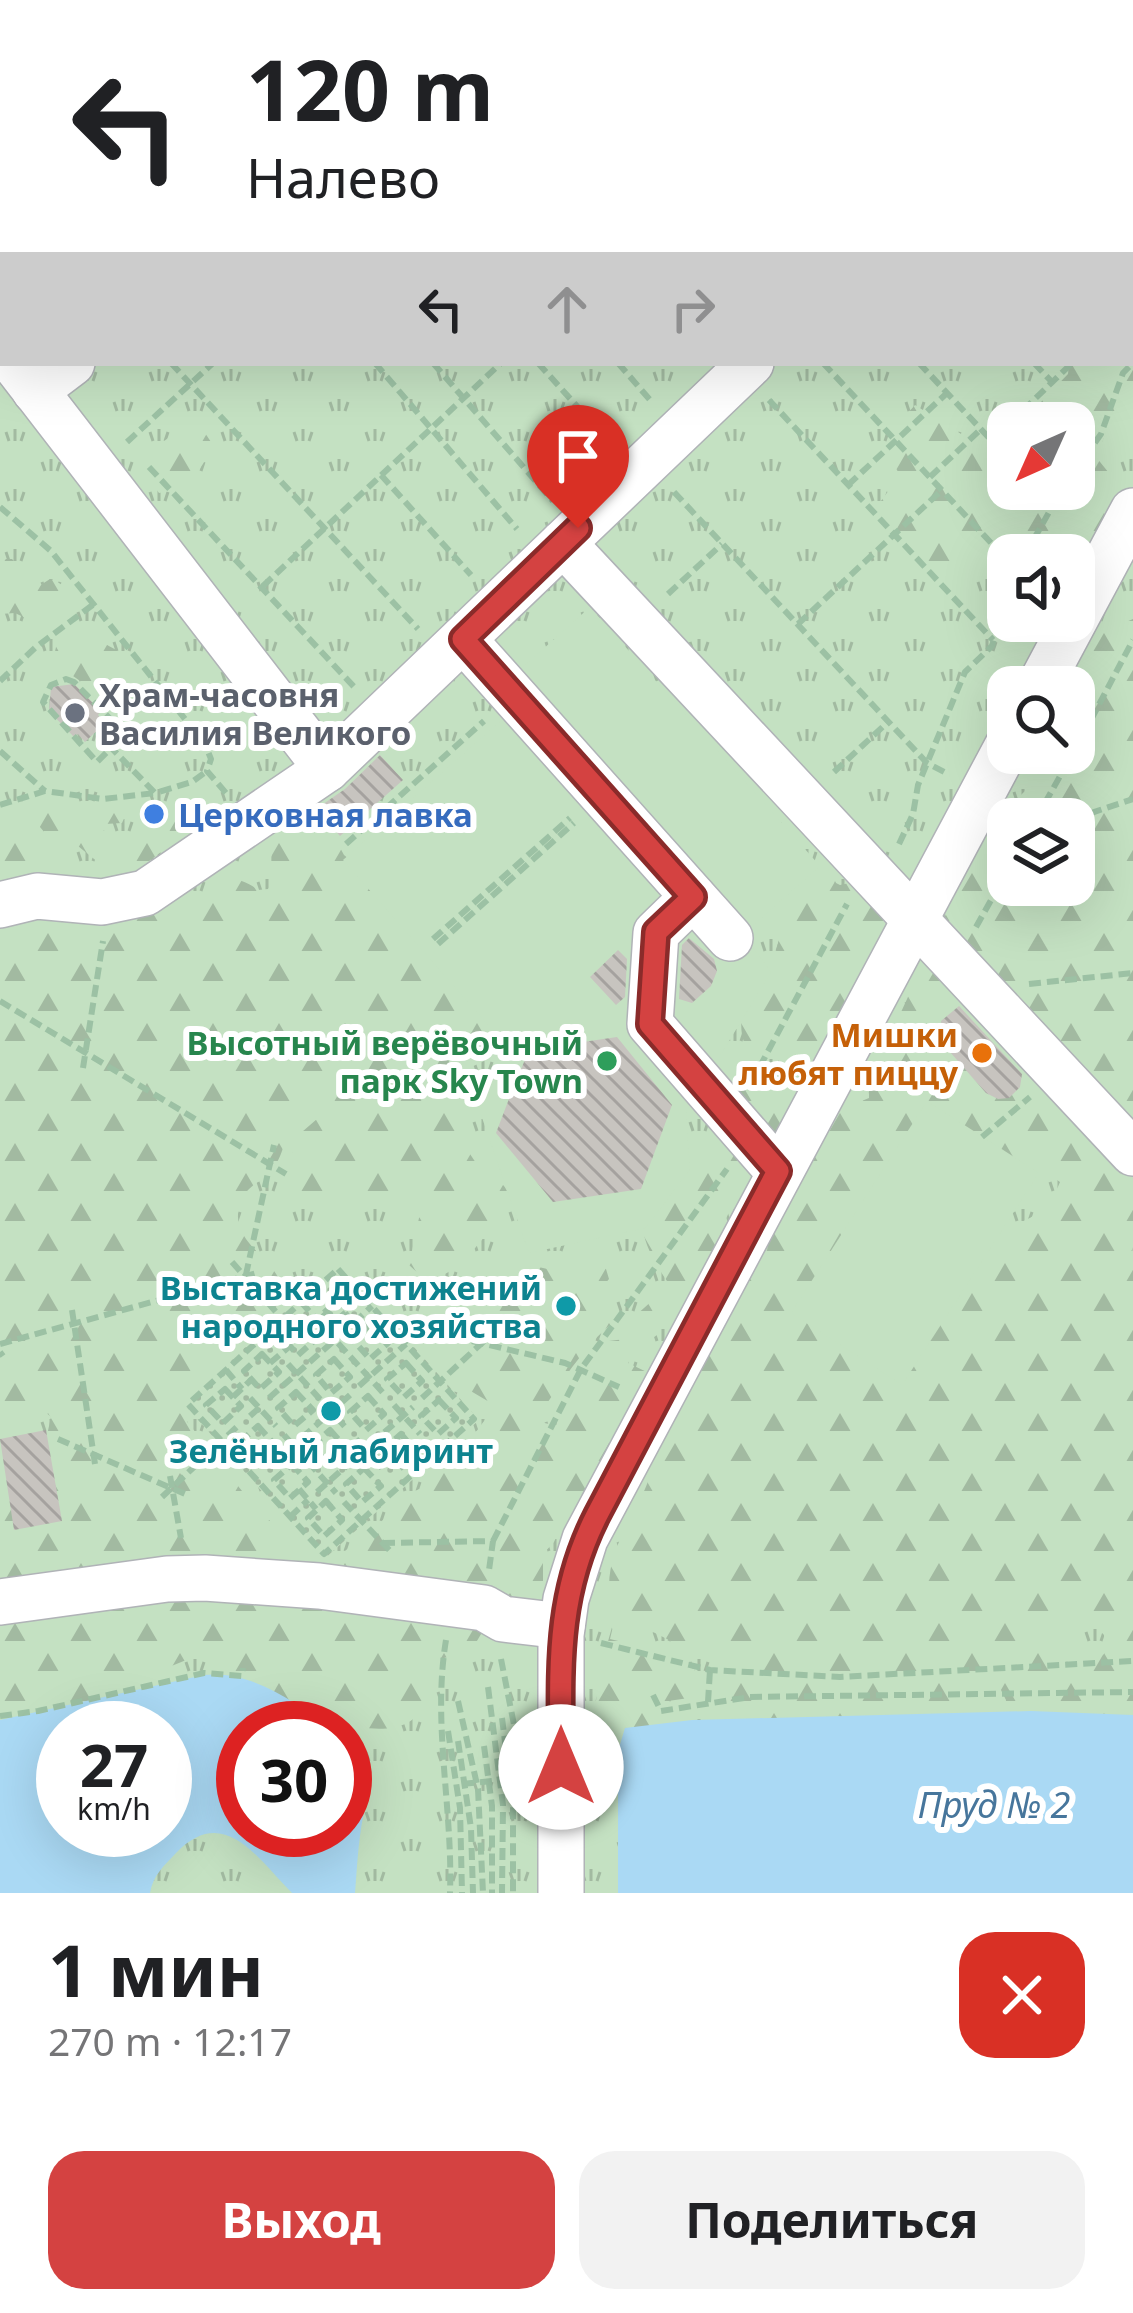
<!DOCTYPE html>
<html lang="ru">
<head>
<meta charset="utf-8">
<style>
  body { margin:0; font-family:"Noto Sans",sans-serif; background:#f2f2f2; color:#202124; height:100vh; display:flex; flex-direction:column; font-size:45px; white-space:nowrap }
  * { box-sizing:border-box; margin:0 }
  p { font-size:39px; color:#757577 }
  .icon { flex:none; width:66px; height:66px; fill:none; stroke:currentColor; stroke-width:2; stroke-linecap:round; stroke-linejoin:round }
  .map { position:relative; height:1893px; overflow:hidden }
  .side { display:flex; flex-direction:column; background:#fff; flex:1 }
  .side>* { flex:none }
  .guide { position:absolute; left:0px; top:0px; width:1134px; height:366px; box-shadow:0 12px 48px #0002; background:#fff; color:#202124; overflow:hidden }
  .needle { width:78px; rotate:225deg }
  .controls { position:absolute; left:987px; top:402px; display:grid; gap:24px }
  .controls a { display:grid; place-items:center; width:108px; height:108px; border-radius:24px; background:#fff; box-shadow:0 12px 48px #0002; font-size:60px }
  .speed { position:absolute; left:36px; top:1701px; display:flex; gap:24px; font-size:60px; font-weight:700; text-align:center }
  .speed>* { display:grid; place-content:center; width:156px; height:156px; border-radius:50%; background:#fff; box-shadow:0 12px 48px #0002; line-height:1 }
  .speed small { font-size:30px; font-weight:400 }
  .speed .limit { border:18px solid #d22; background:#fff; color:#111 }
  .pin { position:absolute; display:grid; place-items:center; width:102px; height:102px; color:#fff; margin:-123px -51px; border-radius:50% 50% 50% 0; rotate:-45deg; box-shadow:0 0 12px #0007 }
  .pin .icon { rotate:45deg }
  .me { position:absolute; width:132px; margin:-66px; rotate:0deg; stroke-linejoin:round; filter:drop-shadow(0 0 9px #0008) }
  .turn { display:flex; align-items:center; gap:42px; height:252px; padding:0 48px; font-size:54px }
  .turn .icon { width:156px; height:156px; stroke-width:2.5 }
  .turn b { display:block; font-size:84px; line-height:102px }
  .lanes { display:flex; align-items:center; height:114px; padding:0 48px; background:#0003; justify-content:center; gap:60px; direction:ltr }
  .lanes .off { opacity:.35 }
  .round { display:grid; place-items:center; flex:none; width:126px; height:126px; border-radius:36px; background:#f2f2f2 }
  .head { display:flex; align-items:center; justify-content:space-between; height:204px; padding:0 48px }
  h1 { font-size:72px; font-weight:700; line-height:90px }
  .action { display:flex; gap:24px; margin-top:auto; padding:24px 48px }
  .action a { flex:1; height:138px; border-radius:36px; background:#d44241; color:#fff; font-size:48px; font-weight:700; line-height:138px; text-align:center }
  .action a+a { background:#f2f2f2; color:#202124 }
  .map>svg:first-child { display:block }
</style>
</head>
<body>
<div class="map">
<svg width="1133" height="1893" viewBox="0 0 1133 1893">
  <defs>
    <pattern id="grass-tufts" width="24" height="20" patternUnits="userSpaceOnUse" patternTransform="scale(3)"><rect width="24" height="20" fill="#c4e1c2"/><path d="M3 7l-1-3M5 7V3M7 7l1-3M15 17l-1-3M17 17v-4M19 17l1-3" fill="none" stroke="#a2baa1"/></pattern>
    <pattern id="forest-firs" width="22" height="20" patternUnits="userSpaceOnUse" patternTransform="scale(3)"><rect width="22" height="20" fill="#c4e1c2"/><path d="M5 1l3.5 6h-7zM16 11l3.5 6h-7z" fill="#a2baa1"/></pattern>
    <pattern id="garden-dots" width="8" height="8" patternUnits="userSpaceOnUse" patternTransform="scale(3)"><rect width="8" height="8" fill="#c4e1c2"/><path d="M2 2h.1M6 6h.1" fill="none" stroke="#a2baa1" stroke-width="1.8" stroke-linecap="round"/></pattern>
    <pattern id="building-back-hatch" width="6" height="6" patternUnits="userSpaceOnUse" patternTransform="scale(3)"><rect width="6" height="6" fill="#c7c4bf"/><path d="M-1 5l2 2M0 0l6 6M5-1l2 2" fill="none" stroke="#a5a29f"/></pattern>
  </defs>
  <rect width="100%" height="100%" fill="#ece9e3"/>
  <path fill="url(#grass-tufts)" fill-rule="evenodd" d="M0,0H1133V1893H0ZM3,3H1131V363H3ZM1008,423H1074V489H1008ZM1008,555H1074V621H1008ZM1008,687H1074V753H1008ZM1008,819H1074V885H1008ZM63,1728H165V1830H63ZM243,1728H345V1830H243Z"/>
  <g fill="url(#forest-firs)" fill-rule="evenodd">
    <path d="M1133,283V413L1106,433L1096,457L1117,483L1102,525L1074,563V555H1008V588L974,564C925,569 897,563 859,531L900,475L889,457L899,423L915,405L985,449L1008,440V489H1074V423H1032L1041,402L1068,374L1069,363H1131Z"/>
    <path d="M201,427L211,442C207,468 186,489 159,493C133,460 166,429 201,427Z"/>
    <path d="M6,559H12L24,572L27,587L36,588L50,579C66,585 72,592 74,609L66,620L48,629L15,613L0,614V562Z"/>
    <path d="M1106,617L1126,622L1133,619V1142L944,919C965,865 995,814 1040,778L1037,753H1074V687L1085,679L1078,655ZM1008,819H1074V885H1008Z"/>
    <path d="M80,630C107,650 152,652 107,690L83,683L53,662L57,642L69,631Z"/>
    <path d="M200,803L210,816L191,838L174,842L136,871L123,873L99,863L78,846L45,833L29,814L28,808L70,806L95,818L111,808L123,810L126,814L122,823L105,824L103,828L109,842C141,852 153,834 173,813C179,807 191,806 200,803Z"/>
    <polygon points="6,814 24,841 42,857 42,865 0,881 0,817"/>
    <path d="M312,823L332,833L344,855L371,877L496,1032L486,1060L459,1073V1121L466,1148L484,1175C502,1180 509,1187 510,1206L461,1265L429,1283L409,1265L419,1218L429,1207L427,1195L417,1193C390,1206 360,1209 333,1194L311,1200L285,1190L295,1138L317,1119L318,1109L301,1107C284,1127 288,1145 275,1166C267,1180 249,1183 242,1199C222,1243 282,1257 284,1296L253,1333L215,1366L172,1393L173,1404L242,1491L314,1568H324L383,1520L400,1499L419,1489L427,1491L434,1473L464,1448L493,1409C518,1408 535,1425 559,1425C573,1398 593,1382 596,1351L609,1341L625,1339L626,1324L653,1300L662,1301L667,1309L657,1335L636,1350L628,1363L653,1375L575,1512L566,1516L554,1542L543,1554V1602L484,1629L474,1646L459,1654L429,1662L426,1670L433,1693C426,1702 418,1718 407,1723C379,1737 332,1723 306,1706L292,1715L245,1705L214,1663L201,1654L137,1680L125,1697L0,1754V1432L6,1438L44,1449L51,1417L33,1401L24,1407L0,1412V901L171,900L178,912L188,915L196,911L211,880C228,876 244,879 258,890L268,889L273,882C270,864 270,839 282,826Z"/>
    <path d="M826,878L840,885L854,882L908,894L837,1111L869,1098V1069L884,1054L902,1047L903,1038L896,1023L919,973L935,971L962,995L943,1043L948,1051L960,1053L1013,1078L1056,1085L1133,1149V1247L1126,1264L1133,1267V1725C1100,1720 1091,1693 1058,1721L1004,1715L1006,1700L1001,1690L978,1683C967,1710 977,1711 944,1721C906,1693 893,1713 855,1723L839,1716L761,1727L750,1718L719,1708L710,1692C718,1678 734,1677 742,1664L739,1650L729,1644L711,1653H695L613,1612C599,1564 626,1530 645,1489C655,1468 654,1446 668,1427C678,1414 688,1404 696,1389L691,1369L716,1316L739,1301L741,1281L766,1256L769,1239L790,1202L724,1087L734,1072L752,1076L776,1073L781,1047L791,1026L783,1022L774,1023L771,1040L758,1050L744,1042C734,1014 753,978 775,961C778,927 797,895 826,878ZM956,1130C992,1130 981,1148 1003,1163C1016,1173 1029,1166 1043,1170C1050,1172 1054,1178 1060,1182C1041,1231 1002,1218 990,1244C986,1251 986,1263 982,1271L963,1285ZM1068,1613H1083L1104,1635V1654L1081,1670L1067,1665L1057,1654L1063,1619Z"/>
    <path d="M724,1136L752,1168C745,1183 736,1197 729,1212C716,1241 710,1266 686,1289L673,1290C662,1274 645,1249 643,1229C641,1196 700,1154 724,1136Z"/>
    <path d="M517,1262L569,1274L596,1265L606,1269L609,1279L589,1303L592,1308L608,1305L616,1321C591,1337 562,1381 544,1408L491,1403L469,1390L467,1375L471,1363C447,1312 466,1280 517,1262Z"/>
    <path d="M615,1618L610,1639L643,1647L694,1669L697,1684L689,1698L654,1703C649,1738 644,1759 606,1767C603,1763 596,1756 595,1752C587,1728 606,1643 615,1618Z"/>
  </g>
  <polygon fill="url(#garden-dots)" points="339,1263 479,1420 323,1560 183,1403"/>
  <g fill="#c4e1c2">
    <polygon points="590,607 820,866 743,934 771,972 686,1112 690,1170 645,1228 529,1253 480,1112 504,1043 343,860 513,710 513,676"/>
    <polygon points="927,1101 1039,1173 902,1385 791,1313"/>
  </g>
  <g fill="#aad9f4" fill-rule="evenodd">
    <path d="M204,1675C252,1670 294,1702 332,1728H243V1830H345V1739C376,1769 370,1779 363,1817C358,1843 357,1869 355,1893H292C257,1858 224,1803 176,1853C164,1866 153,1875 150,1893H0V1720ZM63,1728H165V1830H63Z"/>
    <polygon points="1031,1711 1133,1715 1133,1893 618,1893 618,1751 625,1728 692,1720"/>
  </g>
  <g fill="url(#building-back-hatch)">
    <polygon points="74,684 101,711 98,715 105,723 85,742 78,734 74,737 49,711 51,687"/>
    <polygon points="380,755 403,780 340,836 316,809 345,789"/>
    <polygon points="689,938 714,959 717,971 711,986 692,1003 679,999 682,945"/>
    <polygon points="618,950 627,959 625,997 616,1005 590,977"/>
    <polygon points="959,1006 1022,1074 1020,1087 1009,1098 998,1099 986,1093 943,1044 941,1021"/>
    <polygon points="617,1037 672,1105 641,1189 553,1202 496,1133 512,1091 529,1050"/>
    <polygon points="46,1430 62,1521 14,1530 0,1439"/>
  </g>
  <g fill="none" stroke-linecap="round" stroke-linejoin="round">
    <defs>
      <g id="minor">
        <polyline points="461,0 464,3"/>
        <polyline points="38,3 42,0"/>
        <polyline points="540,3 544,0"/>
        <polyline points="1126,3 1130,0"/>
        <polyline points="0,33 3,31"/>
        <polyline points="14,363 327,769"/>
        <polyline points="35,391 72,363"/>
        <polyline points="563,543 1133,1153"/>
        <polyline points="463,639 730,938"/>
        <polyline points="1039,687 1133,511"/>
        <polyline points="693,897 656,933 650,1024 778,1171"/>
        <polyline points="0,905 37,896 102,902 145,893 327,769 751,363"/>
        <polyline points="0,1602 167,1579 205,1578 319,1586 484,1608 503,1619 562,1626"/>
        <polyline points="561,1893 561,1635 566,1599 585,1539 1008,745"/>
      </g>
    </defs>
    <use href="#minor" stroke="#b0b3b7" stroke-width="48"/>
    <g stroke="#9cc1a4" stroke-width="6" stroke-dasharray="12 6" stroke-linecap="butt">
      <polyline points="107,0 110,3"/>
      <polyline points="190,0 193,3"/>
      <polyline points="245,0 248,3"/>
      <polyline points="283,0 286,3"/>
      <polyline points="341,0 343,3"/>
      <polyline points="209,3 213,0"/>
      <polyline points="348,3 352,0"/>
      <polyline points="0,111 3,114"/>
      <polyline points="0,135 3,132"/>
      <polyline points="0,184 3,181"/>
      <polyline points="0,222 3,226"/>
      <polyline points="1131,225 1133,227"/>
      <polyline points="0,245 3,242"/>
      <polyline points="0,257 3,260"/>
      <polyline points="0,275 3,273"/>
      <polyline points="1131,308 1133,307"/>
      <polyline points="171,363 418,629"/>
      <polyline points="375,363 517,529"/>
      <polyline points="433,363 553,501"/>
      <polyline points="538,363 612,445"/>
      <polyline points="618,363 651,401"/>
      <polyline points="823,363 1008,561"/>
      <polyline points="919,363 992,441 1008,425"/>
      <polyline points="1034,363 1052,382"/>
      <polyline points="769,400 993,640"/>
      <polyline points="1010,423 1072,363"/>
      <polyline points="127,442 213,363"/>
      <polyline points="149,467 357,690"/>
      <polyline points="1074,472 1101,434 1123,373 1133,363"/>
      <polyline points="381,475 471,575"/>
      <polyline points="930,477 980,430"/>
      <polyline points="848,485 947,393"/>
      <polyline points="674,492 927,763 948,774"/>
      <polyline points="0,507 51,551 205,744 211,759 207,771 226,793"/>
      <polyline points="1025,555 1062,489"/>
      <polyline points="263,586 501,363"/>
      <polyline points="668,594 722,544"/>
      <polyline points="798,624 942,490"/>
      <polygon points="66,679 74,682 125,734 97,762 43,702 51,685"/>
      <polyline points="0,681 36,647 94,604"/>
      <polyline points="96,732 155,793 192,782 207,771"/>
      <polyline points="0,751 45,791"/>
      <polyline points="1074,752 1133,640"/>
      <polyline points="834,772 888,722"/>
      <polyline points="0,805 45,791 103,799 155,793"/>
      <polyline points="1036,819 1073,753"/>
      <polyline points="1073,819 1133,799"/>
      <polyline points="346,844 484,721"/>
      <polyline points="899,844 913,814 918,785 965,672 992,646 1008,594"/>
      <polyline points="976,927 1008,870"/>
      <polyline points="433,939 570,818"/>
      <polyline points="438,944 574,823"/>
      <polyline points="1029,984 1133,973"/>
      <polyline points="0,1001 286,1174"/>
      <polyline points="83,1068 103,941"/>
      <polyline points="751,1083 847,904"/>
      <polyline points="982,1137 1030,1097"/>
      <polyline points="232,1262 291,1329"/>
      <polygon points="338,1269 474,1419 324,1554 188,1404"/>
      <polygon points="337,1287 354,1305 336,1321 319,1303"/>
      <polyline points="242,1293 274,1145"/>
      <polyline points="301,1302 318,1321"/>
      <polyline points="72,1310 95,1464"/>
      <polyline points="345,1313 362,1333"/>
      <polygon points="300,1321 316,1339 298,1355 282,1337"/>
      <polyline points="354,1323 372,1306"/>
      <polygon points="371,1324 388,1343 370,1359 353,1340"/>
      <polyline points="308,1330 328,1312"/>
      <polyline points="326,1330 386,1396"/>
      <polyline points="263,1336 272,1346"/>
      <polyline points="472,1341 565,1363 619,1387"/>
      <polyline points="0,1344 257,1273"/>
      <polyline points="0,1352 3,1356"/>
      <polygon points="262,1354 279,1372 260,1389 244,1371"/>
      <polygon points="334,1359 350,1377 331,1393 316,1375"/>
      <polyline points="270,1363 290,1346"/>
      <polygon points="406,1363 422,1381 404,1397 387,1379"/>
      <polyline points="288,1364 348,1430"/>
      <polyline points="226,1370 242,1389"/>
      <polyline points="359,1386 406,1344"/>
      <polygon points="225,1389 241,1406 223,1423 206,1405"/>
      <polygon points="296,1392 313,1410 294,1426 278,1408"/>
      <polygon points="368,1396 384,1414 366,1430 350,1412"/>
      <polyline points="233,1397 252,1379"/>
      <polyline points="250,1398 276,1426"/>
      <polyline points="269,1398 345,1331"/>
      <polyline points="422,1398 495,1331"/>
      <polygon points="439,1400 456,1418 438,1434 421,1416"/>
      <polyline points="394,1405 420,1434"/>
      <polyline points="250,1416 259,1408"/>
      <polygon points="258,1426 274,1444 256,1460 240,1442"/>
      <polygon points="330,1430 346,1448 328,1464 312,1446"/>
      <polygon points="401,1434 417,1453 399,1469 383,1450"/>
      <polyline points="284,1435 336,1493"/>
      <polyline points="58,1439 185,1494"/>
      <polyline points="356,1439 382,1468"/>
      <polyline points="275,1462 350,1395"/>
      <polygon points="292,1464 308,1482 290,1498 274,1480"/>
      <polygon points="364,1468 381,1486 362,1502 346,1484"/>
      <polyline points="170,1476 181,1538"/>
      <polyline points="299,1489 316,1509"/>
      <polyline points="317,1492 413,1407"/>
      <polyline points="162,1497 240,1424"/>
      <polygon points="326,1501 342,1520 324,1536 308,1518"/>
      <polyline points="344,1502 392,1553"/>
      <polyline points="290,1517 308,1500"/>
      <polyline points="493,1541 581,1369 727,1169"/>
      <polyline points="383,1543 493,1541 489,1570"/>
      <path d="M446,1640C432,1724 453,1808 450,1893"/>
      <polyline points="601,1643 710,1670 840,1677 1133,1661"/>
      <polyline points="501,1659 517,1740"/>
      <polyline points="488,1687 503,1805 502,1893"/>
      <polyline points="653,1695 661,1711 750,1697 1133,1692"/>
      <polyline points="458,1701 478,1789 483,1893"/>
      <polyline points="708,1702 710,1670"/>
      <polyline points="0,1716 38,1711 204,1673 242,1676 243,1668"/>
      <polyline points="502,1718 513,1805 513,1893"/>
      <polyline points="448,1731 460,1808 462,1893"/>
      <polyline points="458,1741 471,1828 473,1893"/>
      <polyline points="484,1746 492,1806 492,1893"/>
      <polyline points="462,1784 503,1780"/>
    </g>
    <use href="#minor" stroke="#fff" stroke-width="45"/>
  </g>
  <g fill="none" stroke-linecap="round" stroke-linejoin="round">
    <defs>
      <path id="route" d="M561,1767C561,1675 554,1599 597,1515L778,1171L650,1024L656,932L693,897L463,639L578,528"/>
    </defs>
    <use href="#route" stroke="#8a2b2a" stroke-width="30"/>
    <use href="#route" stroke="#d44241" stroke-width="21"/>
  </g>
  <circle fill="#6b7280" stroke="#fff" stroke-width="4.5" cx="75" cy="713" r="12"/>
  <circle fill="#3f7fe0" stroke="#fff" stroke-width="4.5" cx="154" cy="814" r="12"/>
  <circle fill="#e8710a" stroke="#fff" stroke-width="4.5" cx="982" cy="1053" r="12"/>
  <circle fill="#2e9e5b" stroke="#fff" stroke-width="4.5" cx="607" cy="1061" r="12"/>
  <g fill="#0f9aa8" stroke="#fff" stroke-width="4.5">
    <circle cx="566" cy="1306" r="12"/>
    <circle cx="331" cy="1411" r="12"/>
  </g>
  <g text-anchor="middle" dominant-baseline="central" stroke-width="12" stroke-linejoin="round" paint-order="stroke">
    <g font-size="33" font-weight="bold" fill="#5b616d" stroke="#fff" text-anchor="start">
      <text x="99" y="694">Храм-часовня<tspan x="99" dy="38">Василия Великого</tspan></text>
    </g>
    <g font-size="33" font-weight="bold" fill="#366cbe" stroke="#fff" text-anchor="start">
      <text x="178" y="814">Церковная лавка</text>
    </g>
    <g font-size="33" font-weight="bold" fill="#c56008" stroke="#fff" text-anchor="end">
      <text x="958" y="1034">Мишки<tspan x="958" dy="38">любят пиццу</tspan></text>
    </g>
    <g font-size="33" font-weight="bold" fill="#27864d" stroke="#fff" text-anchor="end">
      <text x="583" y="1042">Высотный верёвочный<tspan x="583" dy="38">парк Sky Town</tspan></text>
    </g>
    <g font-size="33" font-weight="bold" fill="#0d838f" stroke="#fff" text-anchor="end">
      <text x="542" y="1287">Выставка достижений<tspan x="542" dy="38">народного хозяйства</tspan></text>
      <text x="331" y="1450" text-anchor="middle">Зелёный лабиринт</text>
    </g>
    <g font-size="36" font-style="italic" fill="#47769c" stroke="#fff">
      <text x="994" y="1804">Пруд № 2</text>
    </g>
  </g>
</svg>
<div class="controls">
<a><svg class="needle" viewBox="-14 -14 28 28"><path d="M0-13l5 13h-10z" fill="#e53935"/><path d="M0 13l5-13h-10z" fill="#757577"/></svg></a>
<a><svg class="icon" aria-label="sound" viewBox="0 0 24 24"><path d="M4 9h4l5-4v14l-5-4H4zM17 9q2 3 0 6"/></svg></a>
<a><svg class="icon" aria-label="search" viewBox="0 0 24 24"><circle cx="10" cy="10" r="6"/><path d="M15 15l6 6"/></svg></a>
<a><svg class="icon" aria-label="layers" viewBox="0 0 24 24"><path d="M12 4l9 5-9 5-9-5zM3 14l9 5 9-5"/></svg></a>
</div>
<div class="speed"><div>27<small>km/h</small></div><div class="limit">30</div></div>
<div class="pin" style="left:578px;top:528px;background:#d93025"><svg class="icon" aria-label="arrive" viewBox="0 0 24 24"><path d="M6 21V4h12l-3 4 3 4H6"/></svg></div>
<svg class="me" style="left:561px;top:1767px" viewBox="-20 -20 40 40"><circle r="19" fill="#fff"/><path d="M0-13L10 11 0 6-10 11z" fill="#d44241"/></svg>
<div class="guide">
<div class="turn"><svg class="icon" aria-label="left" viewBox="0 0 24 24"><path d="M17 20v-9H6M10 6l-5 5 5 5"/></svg><div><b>120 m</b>Налево</div></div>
<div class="lanes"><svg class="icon" aria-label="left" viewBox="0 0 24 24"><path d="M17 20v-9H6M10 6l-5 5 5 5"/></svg><svg class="icon off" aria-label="ahead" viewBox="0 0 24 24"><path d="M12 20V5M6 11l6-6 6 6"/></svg><svg class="icon off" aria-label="right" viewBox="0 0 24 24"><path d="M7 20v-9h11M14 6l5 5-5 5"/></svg></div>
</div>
</div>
<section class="side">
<div class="head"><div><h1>1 мин</h1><p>270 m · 12:17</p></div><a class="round" style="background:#d93025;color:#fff"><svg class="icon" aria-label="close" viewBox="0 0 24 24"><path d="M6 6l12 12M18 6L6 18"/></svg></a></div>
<div class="action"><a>Выход</a><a>Поделиться</a></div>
</section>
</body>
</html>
